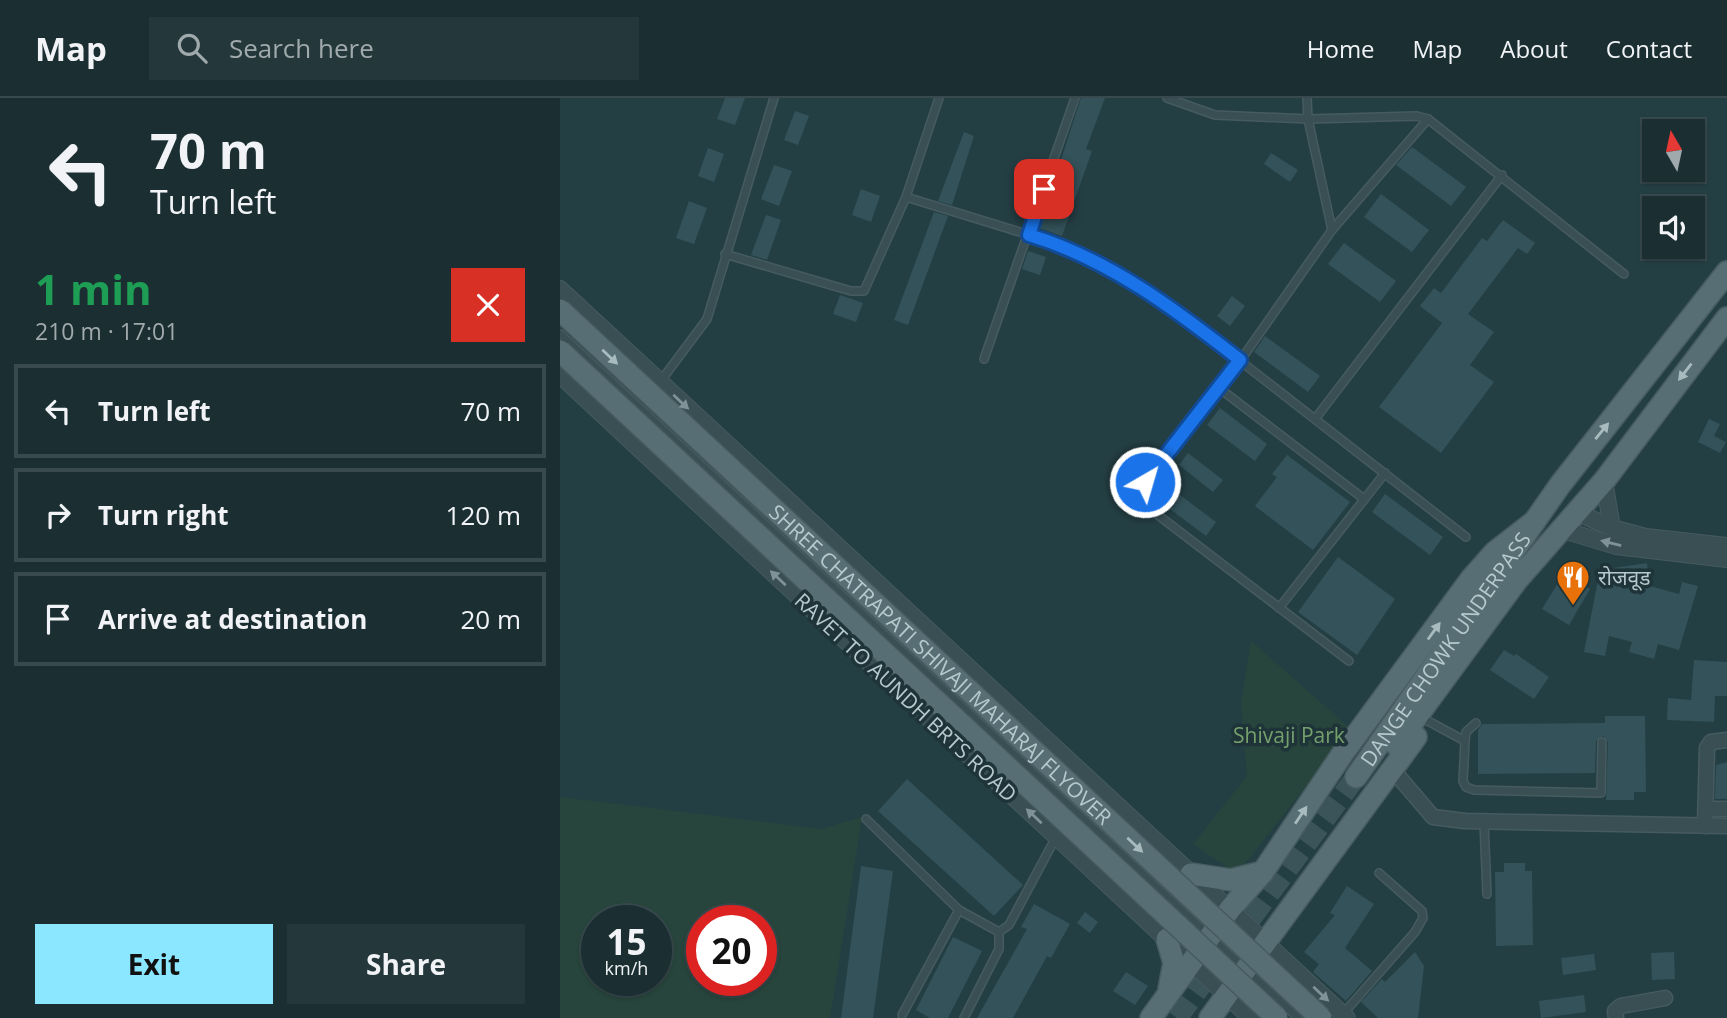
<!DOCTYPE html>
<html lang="en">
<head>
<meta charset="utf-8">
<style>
  body { margin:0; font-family:"Open Sans","Noto Sans Devanagari",sans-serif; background:#24373b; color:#f1f3f6; height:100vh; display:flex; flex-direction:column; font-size:26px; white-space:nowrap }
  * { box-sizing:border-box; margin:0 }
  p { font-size:23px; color:#a0a9ac }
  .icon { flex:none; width:38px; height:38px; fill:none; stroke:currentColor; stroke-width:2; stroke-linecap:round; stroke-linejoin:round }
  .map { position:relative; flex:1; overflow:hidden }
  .side { display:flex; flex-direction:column; background:#1b2f33; width:560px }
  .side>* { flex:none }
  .guide { background:#1b2f33; color:#f1f3f6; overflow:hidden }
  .needle { width:46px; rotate:351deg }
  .tools { position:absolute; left:1082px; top:21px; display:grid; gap:14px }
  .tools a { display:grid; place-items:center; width:63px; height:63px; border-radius:0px; background:#1b2f33; box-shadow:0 2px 5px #0004,0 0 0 2px #394a4e; font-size:35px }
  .speed { position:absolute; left:21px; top:807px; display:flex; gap:14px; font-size:35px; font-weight:700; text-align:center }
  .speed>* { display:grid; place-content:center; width:91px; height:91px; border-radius:50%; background:#1b2f33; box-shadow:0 2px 5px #0004,0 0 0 2px #394a4e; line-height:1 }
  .speed small { font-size:18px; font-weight:400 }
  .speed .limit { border:10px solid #d22; background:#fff; color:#111 }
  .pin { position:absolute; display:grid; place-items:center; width:60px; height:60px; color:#fff; margin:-30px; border-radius:14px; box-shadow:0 4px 10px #0006 }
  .me { position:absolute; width:77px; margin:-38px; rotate:38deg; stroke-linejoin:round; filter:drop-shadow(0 0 5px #0008) }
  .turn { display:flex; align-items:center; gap:24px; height:147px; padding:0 35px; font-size:32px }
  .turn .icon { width:91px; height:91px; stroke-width:2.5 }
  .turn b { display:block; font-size:49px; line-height:60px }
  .round { display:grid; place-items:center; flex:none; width:74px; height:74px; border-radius:0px; background:#24373b }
  .headline { display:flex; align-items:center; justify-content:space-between; height:119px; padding:0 35px }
  h1 { font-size:42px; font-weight:700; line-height:52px; color:#1e9e55 }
  .button { display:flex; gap:14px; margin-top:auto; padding:14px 35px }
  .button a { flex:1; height:80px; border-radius:0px; background:#8ae7ff; color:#111; font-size:28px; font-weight:700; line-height:80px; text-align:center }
  .button a+a { background:#24373b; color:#f1f3f6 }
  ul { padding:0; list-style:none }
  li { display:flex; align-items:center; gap:21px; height:94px; margin:0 14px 10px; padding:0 21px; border:4px solid #394a4e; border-radius:0px }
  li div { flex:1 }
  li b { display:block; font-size:26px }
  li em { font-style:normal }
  header { display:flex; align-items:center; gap:42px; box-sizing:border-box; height:98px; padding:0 35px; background:#1b2f33; border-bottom:2px solid #394a4e }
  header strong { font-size:33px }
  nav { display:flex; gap:38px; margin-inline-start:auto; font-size:24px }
  .search { width:490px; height:63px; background:#24373b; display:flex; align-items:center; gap:18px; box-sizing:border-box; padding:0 24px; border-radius:0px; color:#a0a9ac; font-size:26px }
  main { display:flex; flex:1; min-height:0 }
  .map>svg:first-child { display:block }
</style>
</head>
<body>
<header>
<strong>Map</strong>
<div class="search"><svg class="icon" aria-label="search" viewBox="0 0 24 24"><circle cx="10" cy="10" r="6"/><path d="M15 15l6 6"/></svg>Search here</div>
<nav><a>Home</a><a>Map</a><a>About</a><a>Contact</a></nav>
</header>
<main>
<section class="side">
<div class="guide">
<div class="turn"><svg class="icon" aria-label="left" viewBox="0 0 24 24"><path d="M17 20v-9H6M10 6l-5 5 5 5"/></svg><div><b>70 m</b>Turn left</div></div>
</div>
<div class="headline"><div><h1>1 min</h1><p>210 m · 17:01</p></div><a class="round" style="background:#d93025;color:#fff"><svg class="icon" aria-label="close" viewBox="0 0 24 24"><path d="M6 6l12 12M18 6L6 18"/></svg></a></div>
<ul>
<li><svg class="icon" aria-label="left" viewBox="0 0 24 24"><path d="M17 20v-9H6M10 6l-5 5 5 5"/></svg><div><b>Turn left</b></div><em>70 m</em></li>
<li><svg class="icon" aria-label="right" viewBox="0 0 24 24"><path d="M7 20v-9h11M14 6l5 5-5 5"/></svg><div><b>Turn right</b></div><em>120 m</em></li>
<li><svg class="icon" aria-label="arrive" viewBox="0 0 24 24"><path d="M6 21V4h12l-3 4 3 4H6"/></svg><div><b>Arrive at destination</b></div><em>20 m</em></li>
</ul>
<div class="button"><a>Exit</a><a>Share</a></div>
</section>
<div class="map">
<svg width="1167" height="920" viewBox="0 0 1167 920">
  <rect width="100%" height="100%" fill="#243f44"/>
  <g fill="#27453c" fill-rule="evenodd">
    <polygon points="691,543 791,631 677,776 633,746 687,678 681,605"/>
    <path d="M0,699L261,731L302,719L270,920H0ZM37,822H96V882H37ZM142,822H201V882H142Z"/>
  </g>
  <g fill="#335259">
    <polygon points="165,0 185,0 175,27 157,21"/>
    <polygon points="521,0 545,0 526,51 532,53 502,138 479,130"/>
    <polygon points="235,13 249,18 238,47 224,42"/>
    <polygon points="404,34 414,38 392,107 378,103"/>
    <polygon points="852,49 906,89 891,108 836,67"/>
    <polygon points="148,50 164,56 154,84 138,78"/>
    <polygon points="711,55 738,72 730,84 704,66"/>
    <polygon points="214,67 232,73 219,108 201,101"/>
    <polygon points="301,91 320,98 311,124 292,117"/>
    <polygon points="821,96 869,132 852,154 804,119"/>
    <polygon points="129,103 147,110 134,146 116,140"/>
    <polygon points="374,114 388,118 348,227 334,222"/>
    <polygon points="206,117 221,122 207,162 191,157"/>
    <polygon points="943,122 975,145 967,156 958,150 908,216 934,234 910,267 934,284 881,355 819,309 882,225 860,208 874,190 881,195 922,140 927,143"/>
    <polygon points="784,145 836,183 820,204 768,166"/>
    <polygon points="468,153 486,159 480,177 462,171"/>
    <polygon points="280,197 303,205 296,224 273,216"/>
    <polygon points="672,198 685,208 670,228 657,218"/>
    <polygon points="705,238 760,278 748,294 694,254"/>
    <polygon points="660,310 707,346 695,363 647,327"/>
    <polygon points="1149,321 1160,326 1154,338 1166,344 1160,355 1138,344"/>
    <polygon points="628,355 663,382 653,394 619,367"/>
    <polygon points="727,357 790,404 753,452 695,408 717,379 712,376"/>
    <polygon points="600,382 656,424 646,438 590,396"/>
    <polygon points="825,396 883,439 870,457 812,414"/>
    <polygon points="778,459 835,501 797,557 738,514"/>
    <polygon points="1087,465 1090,488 1119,496 1122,484 1138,488 1119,552 1098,546 1094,561 1069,554 1072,544 1049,538 1045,558 1024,554 1040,472"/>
    <polygon points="1004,475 1030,491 1009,527 982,511"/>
    <polygon points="944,552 954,558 956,556 989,579 974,601 930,572"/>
    <polygon points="1134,562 1167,564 1167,598 1155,598 1154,624 1107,622 1108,600 1131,602"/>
    <polygon points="1045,618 1085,618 1086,694 1074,694 1074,702 1046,702 1048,644 1043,638 1036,643 1035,675 918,676 918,632 922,626 1045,625"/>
    <polygon points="1167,664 1167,701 1155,701 1156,667"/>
    <polygon points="347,681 463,787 434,818 318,713"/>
    <polygon points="944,765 965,765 965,773 972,773 973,847 936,848 935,774 944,774"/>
    <polygon points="301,768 333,773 313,920 281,920"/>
    <polygon points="787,788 814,806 785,850 812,873 786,903 753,874 759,866 744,854 775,817 770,815"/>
    <polygon points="474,806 510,826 491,860 487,858 453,920 417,920 467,831 461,829"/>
    <polygon points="525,814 538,824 530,835 517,825"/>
    <polygon points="393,839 422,853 388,920 370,920 356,912"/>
    <polygon points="855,854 864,868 858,920 818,920 801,904 822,881 825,884"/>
    <polygon points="1114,854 1115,881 1092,882 1091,855"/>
    <polygon points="1034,856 1036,872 1003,877 1001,860"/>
    <polygon points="566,874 588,888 575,907 553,893"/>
    <polygon points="1024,897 1026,914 981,920 979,903"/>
  </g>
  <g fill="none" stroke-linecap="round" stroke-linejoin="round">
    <polyline stroke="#3a5459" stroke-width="21" stroke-dasharray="21 10" stroke-linecap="butt" points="617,920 796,679"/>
    <defs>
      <g id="service">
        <polyline points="379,0 346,99 489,143 593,195 906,439"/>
        <polyline points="607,0 655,17 748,21 857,18 868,21 1064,176"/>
        <polyline points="747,0 748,21 772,132 680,263 585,384 582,394 590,411 789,563"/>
        <polyline points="772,132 868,21"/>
        <polyline points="165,156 291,193 304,193 346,99"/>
        <polyline points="0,236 738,920"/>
        <polyline points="424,261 515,0"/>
        <polyline points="100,284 147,221 214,0"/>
        <polyline points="659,290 804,401"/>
        <polyline points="755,321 942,77"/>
        <polyline points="719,510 825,375"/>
        <polyline points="868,623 905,643 903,683 906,689 914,692 1041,695 1042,644"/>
        <polyline points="905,643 906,634 916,625"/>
        <polyline points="306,721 399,812"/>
        <polyline points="924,724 927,796"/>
        <polyline points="783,916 855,834 863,820 862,813 819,775"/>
        <polyline points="342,917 399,812 439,834 449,827 496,739"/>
        <polyline points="404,920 439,851 439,834"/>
      </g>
      <g id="minor">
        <polyline points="832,671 873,719 905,723 1167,728"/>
        <polyline points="1146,711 1167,711"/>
        <polyline points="1145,728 1147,650 1151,644 1167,642"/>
        <polyline points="1056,920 1055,913 1061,908 1105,900"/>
      </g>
      <g id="tertiary">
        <polyline points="0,191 787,920"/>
        <polyline points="0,277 691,920"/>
        <polyline points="1044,383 1052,430 1086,439 1167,448"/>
        <polyline points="1014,413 1052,430"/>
        <polyline points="1000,431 1056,448 1167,461"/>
      </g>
      <g id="primary">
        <polyline points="836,647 957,482 1044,383 1167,220"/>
        <path id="s1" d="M796,679L1000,387L1167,174"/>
        <polyline points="631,776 671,782 703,774"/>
        <polyline points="607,841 614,865 609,891"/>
        <polyline points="591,920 670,811 703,774 783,655 911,481 935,454 975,423"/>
        <polyline points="650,920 856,639"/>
      </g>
    </defs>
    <use href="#service" stroke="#465b60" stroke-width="10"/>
    <use href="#minor" stroke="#465b60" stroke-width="17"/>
    <use href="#tertiary" stroke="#465b60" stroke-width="18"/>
    <use href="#primary" stroke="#465b60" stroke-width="24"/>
    <use href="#service" stroke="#394f54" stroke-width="7"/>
    <use href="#minor" stroke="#394f54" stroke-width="14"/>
    <use href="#tertiary" stroke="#394f54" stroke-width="16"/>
    <use href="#primary" stroke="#576f74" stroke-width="21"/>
    <defs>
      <g id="primary-bridge">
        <path id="s2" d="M0,212L761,920"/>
        <polyline points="0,253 717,920"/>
      </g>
    </defs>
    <use href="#primary-bridge" stroke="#465b60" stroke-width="24" stroke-linecap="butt"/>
    <use href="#primary-bridge" stroke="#576f74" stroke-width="21"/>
  </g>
  <defs><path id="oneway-solid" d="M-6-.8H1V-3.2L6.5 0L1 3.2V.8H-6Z" transform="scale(1.75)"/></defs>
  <g fill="#a8bcc0">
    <use href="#oneway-solid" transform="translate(50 259) rotate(43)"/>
    <use href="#oneway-solid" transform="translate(1125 274) rotate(128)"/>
    <use href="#oneway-solid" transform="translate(1042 333) rotate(-51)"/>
    <use href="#oneway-solid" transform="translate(874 533) rotate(-54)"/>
    <use href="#oneway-solid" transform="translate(741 717) rotate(-56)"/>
    <use href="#oneway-solid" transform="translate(575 747) rotate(43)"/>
  </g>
  <g fill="#7e9297">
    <use href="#oneway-solid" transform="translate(121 304) rotate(43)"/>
    <use href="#oneway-solid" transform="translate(1051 445) rotate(-166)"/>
    <use href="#oneway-solid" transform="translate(218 480) rotate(-137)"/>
    <use href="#oneway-solid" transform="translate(474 718) rotate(-137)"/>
    <use href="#oneway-solid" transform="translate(761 896) rotate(43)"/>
  </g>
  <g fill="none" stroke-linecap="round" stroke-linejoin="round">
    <defs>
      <path id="route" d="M484,91L469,137C549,161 616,212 680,262L585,384"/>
    </defs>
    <use href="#route" stroke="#114b97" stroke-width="18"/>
    <use href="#route" stroke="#1a73e8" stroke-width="12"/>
  </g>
  <defs>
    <symbol id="restaurant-pin" viewBox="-11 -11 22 30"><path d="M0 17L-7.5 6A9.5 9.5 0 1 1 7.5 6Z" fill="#e8710a" stroke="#1e3439"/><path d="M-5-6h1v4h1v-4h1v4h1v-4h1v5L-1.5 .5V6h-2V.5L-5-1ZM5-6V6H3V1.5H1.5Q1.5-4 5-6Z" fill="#fff"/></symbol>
  </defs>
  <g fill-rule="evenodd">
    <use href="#restaurant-pin" x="994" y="460" width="38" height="52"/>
  </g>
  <g text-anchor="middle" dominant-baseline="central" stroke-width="7" stroke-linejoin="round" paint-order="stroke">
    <g font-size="21" fill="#b6c9cd" stroke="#1e3439" text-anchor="start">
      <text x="1038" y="479">रोजवूड</text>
    </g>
    <g font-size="21" fill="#b6c9cd" stroke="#1e3439">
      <text stroke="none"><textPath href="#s1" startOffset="156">DANGE CHOWK UNDERPASS</textPath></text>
      <text stroke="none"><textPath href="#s2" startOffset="520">SHREE CHATRAPATI SHIVAJI MAHARAJ FLYOVER</textPath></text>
      <text transform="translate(346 599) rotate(43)">RAVET TO AUNDH BRTS ROAD</text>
    </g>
    <g font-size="21" fill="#75a06c" stroke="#1e3439">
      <text x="729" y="637">Shivaji Park</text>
    </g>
  </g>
</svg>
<div class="tools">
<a><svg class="needle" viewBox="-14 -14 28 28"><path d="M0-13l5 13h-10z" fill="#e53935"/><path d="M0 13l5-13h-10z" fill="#a0a9ac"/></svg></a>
<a><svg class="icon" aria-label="sound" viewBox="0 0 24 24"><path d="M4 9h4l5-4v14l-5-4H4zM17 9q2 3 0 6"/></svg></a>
</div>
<div class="speed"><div>15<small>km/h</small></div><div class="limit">20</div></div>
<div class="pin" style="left:484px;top:91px;background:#d93025"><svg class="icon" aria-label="arrive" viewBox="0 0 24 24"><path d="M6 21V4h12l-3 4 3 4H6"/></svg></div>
<svg class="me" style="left:585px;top:384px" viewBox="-20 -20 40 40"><circle r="17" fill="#1a73e8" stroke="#fff" stroke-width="3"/><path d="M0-11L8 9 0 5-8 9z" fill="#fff"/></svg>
</div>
</main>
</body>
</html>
